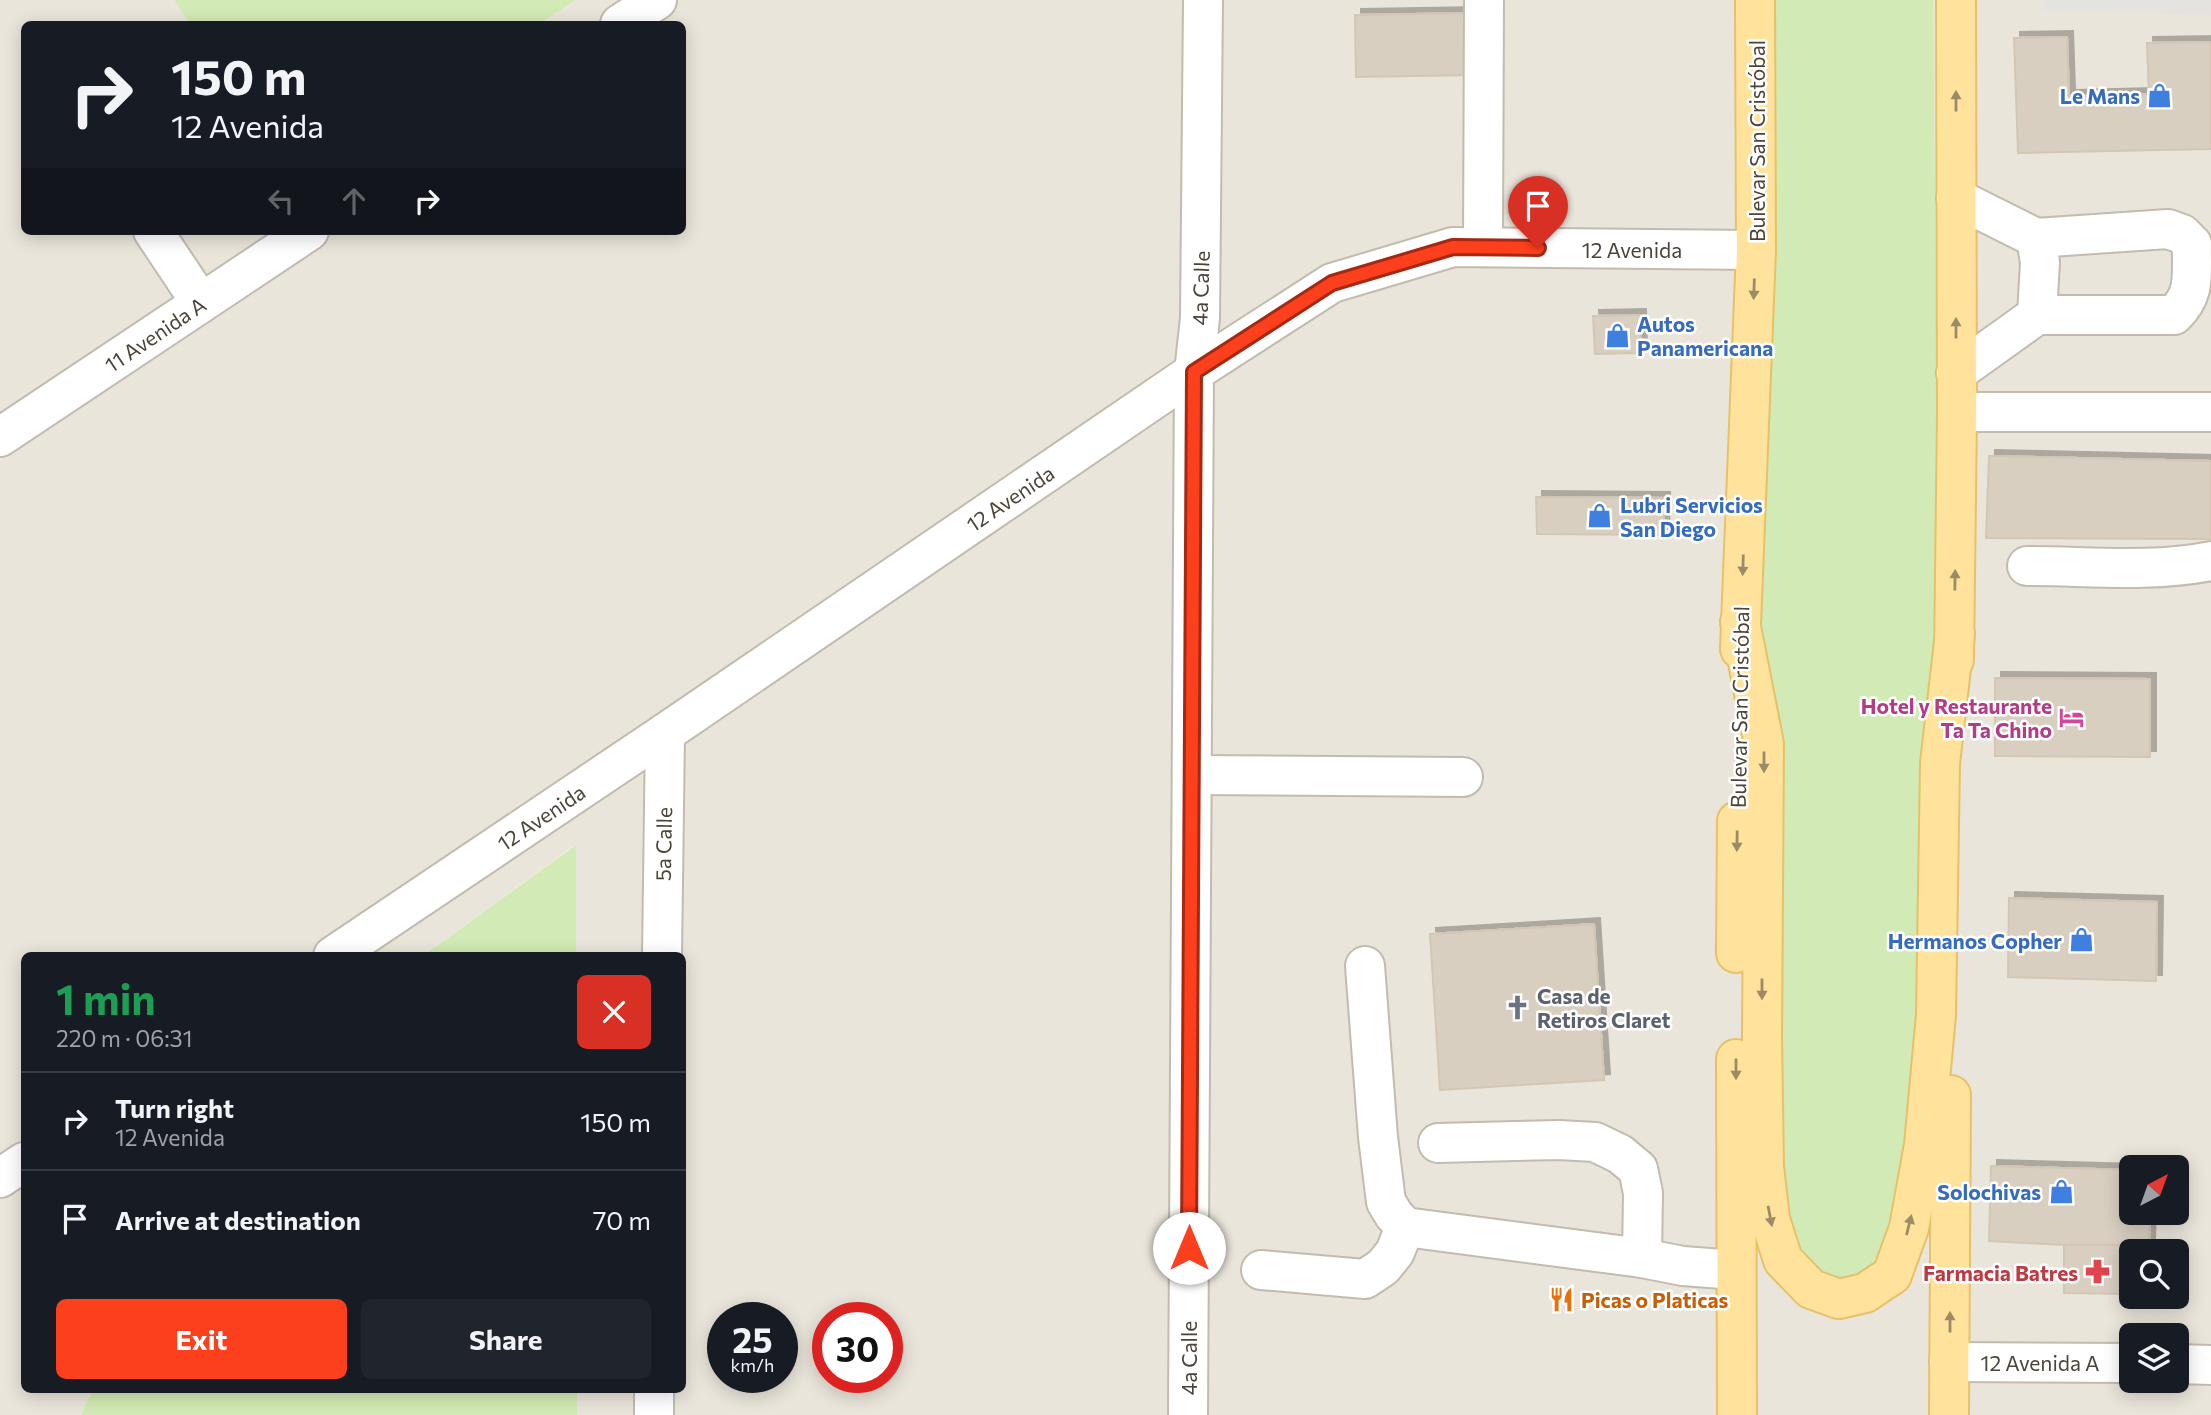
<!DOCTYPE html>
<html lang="en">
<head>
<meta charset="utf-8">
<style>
  body { margin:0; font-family:Commissioner,sans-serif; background:#20242c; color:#f1f3f6; height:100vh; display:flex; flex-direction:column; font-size:26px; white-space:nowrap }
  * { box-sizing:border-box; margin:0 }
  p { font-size:23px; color:#9ea1a6 }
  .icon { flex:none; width:38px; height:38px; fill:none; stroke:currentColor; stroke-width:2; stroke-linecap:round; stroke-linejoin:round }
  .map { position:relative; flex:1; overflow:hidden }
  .drawer { position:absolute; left:21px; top:952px; width:665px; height:441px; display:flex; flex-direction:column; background:#171b24; border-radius:10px; box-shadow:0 4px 18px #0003 }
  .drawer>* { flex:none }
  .top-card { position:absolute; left:21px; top:21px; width:665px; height:214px; border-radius:10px; box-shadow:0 4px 18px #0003; background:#171b24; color:#f1f3f6; overflow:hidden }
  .needle { width:46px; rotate:41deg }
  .tools { position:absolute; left:2119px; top:1155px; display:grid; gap:14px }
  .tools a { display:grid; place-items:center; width:70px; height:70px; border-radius:10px; background:#171b24; box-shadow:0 4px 18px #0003; font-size:35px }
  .speed { position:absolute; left:707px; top:1302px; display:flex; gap:14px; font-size:35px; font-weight:700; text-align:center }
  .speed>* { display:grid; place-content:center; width:91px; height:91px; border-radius:50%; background:#171b24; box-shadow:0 4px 18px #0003; line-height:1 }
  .speed small { font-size:18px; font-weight:400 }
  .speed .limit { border:10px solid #d22; background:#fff; color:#111 }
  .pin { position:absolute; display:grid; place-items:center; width:60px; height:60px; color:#fff; margin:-72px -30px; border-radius:50% 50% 50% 0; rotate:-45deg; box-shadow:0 0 7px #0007 }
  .pin .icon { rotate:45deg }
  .me { position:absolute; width:77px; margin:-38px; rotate:0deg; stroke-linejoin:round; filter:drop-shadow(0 0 5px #0008) }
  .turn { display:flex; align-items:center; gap:24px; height:147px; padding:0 35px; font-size:32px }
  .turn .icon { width:91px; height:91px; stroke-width:2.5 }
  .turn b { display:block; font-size:49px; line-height:60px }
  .lanes { display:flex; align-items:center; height:66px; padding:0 35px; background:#0003; justify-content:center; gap:35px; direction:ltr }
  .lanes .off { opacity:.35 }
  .round { display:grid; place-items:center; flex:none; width:74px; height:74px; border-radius:10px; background:#20242c }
  .headline { display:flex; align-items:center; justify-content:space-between; height:119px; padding:0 35px }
  h1 { font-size:42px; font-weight:700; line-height:52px; color:#1e9e55 }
  .button { display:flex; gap:14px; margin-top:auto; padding:14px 35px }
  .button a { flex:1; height:80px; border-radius:10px; background:#fc3f1d; color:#fff; font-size:28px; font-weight:700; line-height:80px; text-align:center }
  .button a+a { background:#20242c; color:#f1f3f6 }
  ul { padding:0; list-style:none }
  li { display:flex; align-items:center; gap:21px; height:98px; padding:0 35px; border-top:2px solid #363941 }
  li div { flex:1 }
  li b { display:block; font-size:26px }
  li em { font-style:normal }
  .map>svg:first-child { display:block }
</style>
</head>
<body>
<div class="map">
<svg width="2211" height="1415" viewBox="0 0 2211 1415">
  <defs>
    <filter id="shadow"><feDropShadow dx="6" dy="-6" stdDeviation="0" flood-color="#0004"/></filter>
  </defs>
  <rect width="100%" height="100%" fill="#f6f3ec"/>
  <path fill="#eae5da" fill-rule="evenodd" d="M0,0H174L190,24H24V231H682V24H539L576,0H2211V1415H577V1390H682V956L576,955L575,845L424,955L24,956V1390H92L81,1415H0ZM2132,1167H2177V1213H2132ZM2132,1251H2177V1297H2132ZM723,1318H782V1377H723ZM828,1318H887V1377H828ZM2132,1335H2177V1381H2132Z"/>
  <g fill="#d2eab5">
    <polygon points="174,0 576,0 539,24 190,24"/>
    <polygon points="1772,0 1933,0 1940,656 1909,1249 1815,1303 1783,1225 1756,640"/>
    <polygon points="576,845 576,955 424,955"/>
    <polygon points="92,1390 577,1390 577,1415 81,1415"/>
  </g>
  <polygon fill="#e5e3e0" points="2044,0 2211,0 2211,15 2043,11"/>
  <g fill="#d8cfc1" stroke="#d3c7b4" stroke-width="2" filter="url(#shadow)">
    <polygon points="1475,13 1477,75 1356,77 1355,15"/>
    <polygon points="2067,37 2069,96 2149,94 2147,43 2211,42 2211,149 2018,153 2014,38"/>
    <polygon points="1640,315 1641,353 1595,354 1593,316"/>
    <polygon points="1989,456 2211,461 2211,539 1986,538"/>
    <polygon points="1536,497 1664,498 1663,535 1537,534"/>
    <polygon points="1995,678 2150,679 2150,757 1995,756"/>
    <polygon points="2009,898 2157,902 2156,981 2008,977"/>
    <polygon points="1594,924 1604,1080 1440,1090 1430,934"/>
    <polygon points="1991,1166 2132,1170 2132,1213 2150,1213 2149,1245 2064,1245 1989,1241"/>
    <polygon points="2064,1245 2149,1245 2149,1251 2132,1251 2132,1294 2064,1293"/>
  </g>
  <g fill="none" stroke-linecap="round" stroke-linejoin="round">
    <defs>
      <g id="minor">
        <polyline points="620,24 657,0"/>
        <polyline points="1956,198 2036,238 2040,262 2037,315 1956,373"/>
        <polyline points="153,231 201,303"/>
        <path d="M2036,238L2168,229L2182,234L2192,244C2191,274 2197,293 2174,315H2037"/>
        <polyline points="1483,247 1484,0"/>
        <polyline points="1957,412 2211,412"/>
        <polyline points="0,437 309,231"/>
        <path d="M2027,566C2087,566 2152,573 2211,561"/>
        <polyline points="1192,775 1463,777"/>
        <polyline points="333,956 665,733 1194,372 1332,283 1453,247 1756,250"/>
        <polyline points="662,956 665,733"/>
        <polyline points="1365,966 1378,1137 1386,1202 1394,1215 1405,1227 1642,1258 1683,1266 1736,1270"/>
        <polyline points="1438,1143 1559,1140 1595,1142 1620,1154 1638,1169 1643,1193 1642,1258"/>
        <polyline points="0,1178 24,1162"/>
        <polyline points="1261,1270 1365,1279 1383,1267 1395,1252 1405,1227"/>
        <polyline points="1949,1362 2132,1363"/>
        <polyline points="2177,1364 2211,1365"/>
        <polyline points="654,1415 654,1390"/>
        <polyline points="1188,1415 1194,372 1200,318 1203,0"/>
      </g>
      <g id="major">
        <polyline points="1740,622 1764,744 1762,1038 1764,1167 1770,1219 1783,1260 1811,1289 1839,1299 1865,1293 1892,1275 1909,1228 1924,1145 1936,1015 1940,763 1955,634"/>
        <polyline points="1740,649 1756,250 1755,0"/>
        <polyline points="1954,660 1957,412 1956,0"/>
        <polyline points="1736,953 1737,821"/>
        <polyline points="1736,1059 1737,1415"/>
        <polyline points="1949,1415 1951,1095"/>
      </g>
    </defs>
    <use href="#minor" stroke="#c2bbae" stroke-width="42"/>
    <use href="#major" stroke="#e6c16a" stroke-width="42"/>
    <use href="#minor" stroke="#fff" stroke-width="38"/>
    <use href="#major" stroke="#ffe39c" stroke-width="38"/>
  </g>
  <defs><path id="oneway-solid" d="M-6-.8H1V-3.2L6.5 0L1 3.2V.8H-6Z" transform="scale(1.75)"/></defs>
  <g fill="#9c8c66">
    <use href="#oneway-solid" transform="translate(1956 101) rotate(-90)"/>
    <use href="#oneway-solid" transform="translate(1754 289) rotate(92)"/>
    <use href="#oneway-solid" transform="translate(1956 328) rotate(-90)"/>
    <use href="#oneway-solid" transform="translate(1743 565) rotate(92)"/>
    <use href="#oneway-solid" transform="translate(1955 580) rotate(-89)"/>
    <use href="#oneway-solid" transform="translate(1764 762) rotate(90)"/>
    <use href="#oneway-solid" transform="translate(1737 841) rotate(91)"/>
    <use href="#oneway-solid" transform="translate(1762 989) rotate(90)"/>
    <use href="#oneway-solid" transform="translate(1736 1069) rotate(90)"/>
    <use href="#oneway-solid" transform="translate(1770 1216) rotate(79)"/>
    <use href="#oneway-solid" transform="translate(1909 1225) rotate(-76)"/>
    <use href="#oneway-solid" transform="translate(1950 1322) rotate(-90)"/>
  </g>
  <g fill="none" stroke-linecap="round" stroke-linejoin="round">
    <defs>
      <polyline id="route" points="1189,1248 1194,372 1332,283 1453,247 1538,248"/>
    </defs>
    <use href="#route" stroke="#a42913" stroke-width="18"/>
    <use href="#route" stroke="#fc3f1d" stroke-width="12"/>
  </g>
  <defs>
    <symbol id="shop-bare" viewBox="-9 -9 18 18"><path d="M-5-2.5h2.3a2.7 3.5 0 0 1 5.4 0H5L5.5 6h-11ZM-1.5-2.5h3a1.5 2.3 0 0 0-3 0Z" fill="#3f7fe0" stroke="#fff" stroke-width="2.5" paint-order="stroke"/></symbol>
    <symbol id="hotel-bare" viewBox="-9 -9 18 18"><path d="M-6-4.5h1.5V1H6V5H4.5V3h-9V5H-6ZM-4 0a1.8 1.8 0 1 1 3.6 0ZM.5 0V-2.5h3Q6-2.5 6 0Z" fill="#d1479c" stroke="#fff" stroke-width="2.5" paint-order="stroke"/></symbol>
    <symbol id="church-bare" viewBox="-9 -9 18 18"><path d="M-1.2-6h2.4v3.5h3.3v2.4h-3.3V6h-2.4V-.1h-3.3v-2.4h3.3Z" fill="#6b7280" stroke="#fff" stroke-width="2.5" paint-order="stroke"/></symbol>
    <symbol id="pharmacy-bare" viewBox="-9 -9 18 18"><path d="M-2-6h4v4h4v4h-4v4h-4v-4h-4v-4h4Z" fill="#e0444e" stroke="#fff" stroke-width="2.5" paint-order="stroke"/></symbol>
    <symbol id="restaurant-bare" viewBox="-9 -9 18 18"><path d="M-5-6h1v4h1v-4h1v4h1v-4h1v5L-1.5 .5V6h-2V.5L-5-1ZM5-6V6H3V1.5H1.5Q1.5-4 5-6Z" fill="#e8710a" stroke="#fff" stroke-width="2.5" paint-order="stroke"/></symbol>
  </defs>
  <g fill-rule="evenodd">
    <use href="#shop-bare" x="2142" y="78" width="35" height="35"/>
    <use href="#shop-bare" x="1600" y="318" width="35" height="35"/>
    <use href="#shop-bare" x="1582" y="498" width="35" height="35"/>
    <use href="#hotel-bare" x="2054" y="700" width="35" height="35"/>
    <use href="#shop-bare" x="2064" y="922" width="35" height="35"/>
    <use href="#church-bare" x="1500" y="990" width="35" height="35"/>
    <use href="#shop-bare" x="2044" y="1174" width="35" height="35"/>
    <use href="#pharmacy-bare" x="2080" y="1254" width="35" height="35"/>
    <use href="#restaurant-bare" x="1544" y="1282" width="35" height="35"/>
  </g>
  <g text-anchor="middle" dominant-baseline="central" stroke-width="5" stroke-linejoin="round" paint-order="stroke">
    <g font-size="21" font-weight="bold" fill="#366cbe" stroke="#fff" text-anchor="end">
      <text x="2140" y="95">Le Mans</text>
      <text x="1637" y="323" text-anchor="start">Autos<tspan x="1637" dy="24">Panamericana</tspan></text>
      <text x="1620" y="504" text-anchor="start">Lubri Servicios<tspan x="1620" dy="24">San Diego</tspan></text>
      <text x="2062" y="940">Hermanos Copher</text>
      <text x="2041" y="1191">Solochivas</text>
    </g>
    <g font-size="21" fill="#4b4439" stroke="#fff">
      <text transform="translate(1756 141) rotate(-90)">Bulevar San Cristóbal</text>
      <text x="1632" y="249">12 Avenida</text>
      <text transform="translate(1200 288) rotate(-88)">4a Calle</text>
      <text transform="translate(155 334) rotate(-34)">11 Avenida A</text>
      <text transform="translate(1010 498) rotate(-34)">12 Avenida</text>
      <text transform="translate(1739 707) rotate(-89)">Bulevar San Cristóbal</text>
      <text transform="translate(541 817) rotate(-34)">12 Avenida</text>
      <text transform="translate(663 844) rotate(-89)">5a Calle</text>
      <text transform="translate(1188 1358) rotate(-90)">4a Calle</text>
      <text x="2040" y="1362">12 Avenida A</text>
    </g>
    <g font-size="21" font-weight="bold" fill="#b23c85" stroke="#fff" text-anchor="end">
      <text x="2052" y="705">Hotel y Restaurante<tspan x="2052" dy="24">Ta Ta Chino</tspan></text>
    </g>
    <g font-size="21" font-weight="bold" fill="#5b616d" stroke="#fff" text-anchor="start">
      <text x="1537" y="995">Casa de<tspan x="1537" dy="24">Retiros Claret</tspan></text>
    </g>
    <g font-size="21" font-weight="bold" fill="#be3a42" stroke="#fff" text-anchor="end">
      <text x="2078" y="1272">Farmacia Batres</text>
    </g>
    <g font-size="21" font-weight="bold" fill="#c56008" stroke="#fff" text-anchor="start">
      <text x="1581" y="1299">Picas o Platicas</text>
    </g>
  </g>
</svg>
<div class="tools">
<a><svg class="needle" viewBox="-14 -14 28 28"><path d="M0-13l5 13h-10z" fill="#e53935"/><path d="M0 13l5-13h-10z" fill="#9ea1a6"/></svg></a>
<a><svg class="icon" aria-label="search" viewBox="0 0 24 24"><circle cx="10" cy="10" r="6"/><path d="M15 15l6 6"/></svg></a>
<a><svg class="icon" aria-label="layers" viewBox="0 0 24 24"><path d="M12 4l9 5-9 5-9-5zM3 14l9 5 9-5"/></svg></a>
</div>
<div class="speed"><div>25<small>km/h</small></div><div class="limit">30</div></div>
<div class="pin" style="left:1538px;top:248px;background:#d93025"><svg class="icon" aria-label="arrive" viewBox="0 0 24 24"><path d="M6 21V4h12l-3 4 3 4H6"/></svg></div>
<svg class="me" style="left:1189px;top:1248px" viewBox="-20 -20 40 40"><circle r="19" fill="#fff"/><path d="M0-13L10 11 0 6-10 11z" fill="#fc3f1d"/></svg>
<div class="top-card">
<div class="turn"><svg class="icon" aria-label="right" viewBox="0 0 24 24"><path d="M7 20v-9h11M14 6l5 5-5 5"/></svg><div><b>150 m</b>12 Avenida</div></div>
<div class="lanes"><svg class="icon off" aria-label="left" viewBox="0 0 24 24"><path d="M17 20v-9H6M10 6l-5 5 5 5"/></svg><svg class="icon off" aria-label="ahead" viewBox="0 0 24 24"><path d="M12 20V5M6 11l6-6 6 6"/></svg><svg class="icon" aria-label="right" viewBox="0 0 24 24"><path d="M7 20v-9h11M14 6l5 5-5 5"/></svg></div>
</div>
<section class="drawer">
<div class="headline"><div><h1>1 min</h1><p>220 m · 06:31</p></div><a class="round" style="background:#d93025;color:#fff"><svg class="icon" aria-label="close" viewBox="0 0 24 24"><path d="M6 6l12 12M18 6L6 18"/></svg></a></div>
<ul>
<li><svg class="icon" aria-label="right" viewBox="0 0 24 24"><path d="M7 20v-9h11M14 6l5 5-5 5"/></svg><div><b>Turn right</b><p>12 Avenida</p></div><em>150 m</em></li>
<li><svg class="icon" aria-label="arrive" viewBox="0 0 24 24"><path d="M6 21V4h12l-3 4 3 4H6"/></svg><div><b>Arrive at destination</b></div><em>70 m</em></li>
</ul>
<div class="button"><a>Exit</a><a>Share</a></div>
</section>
</div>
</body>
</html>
